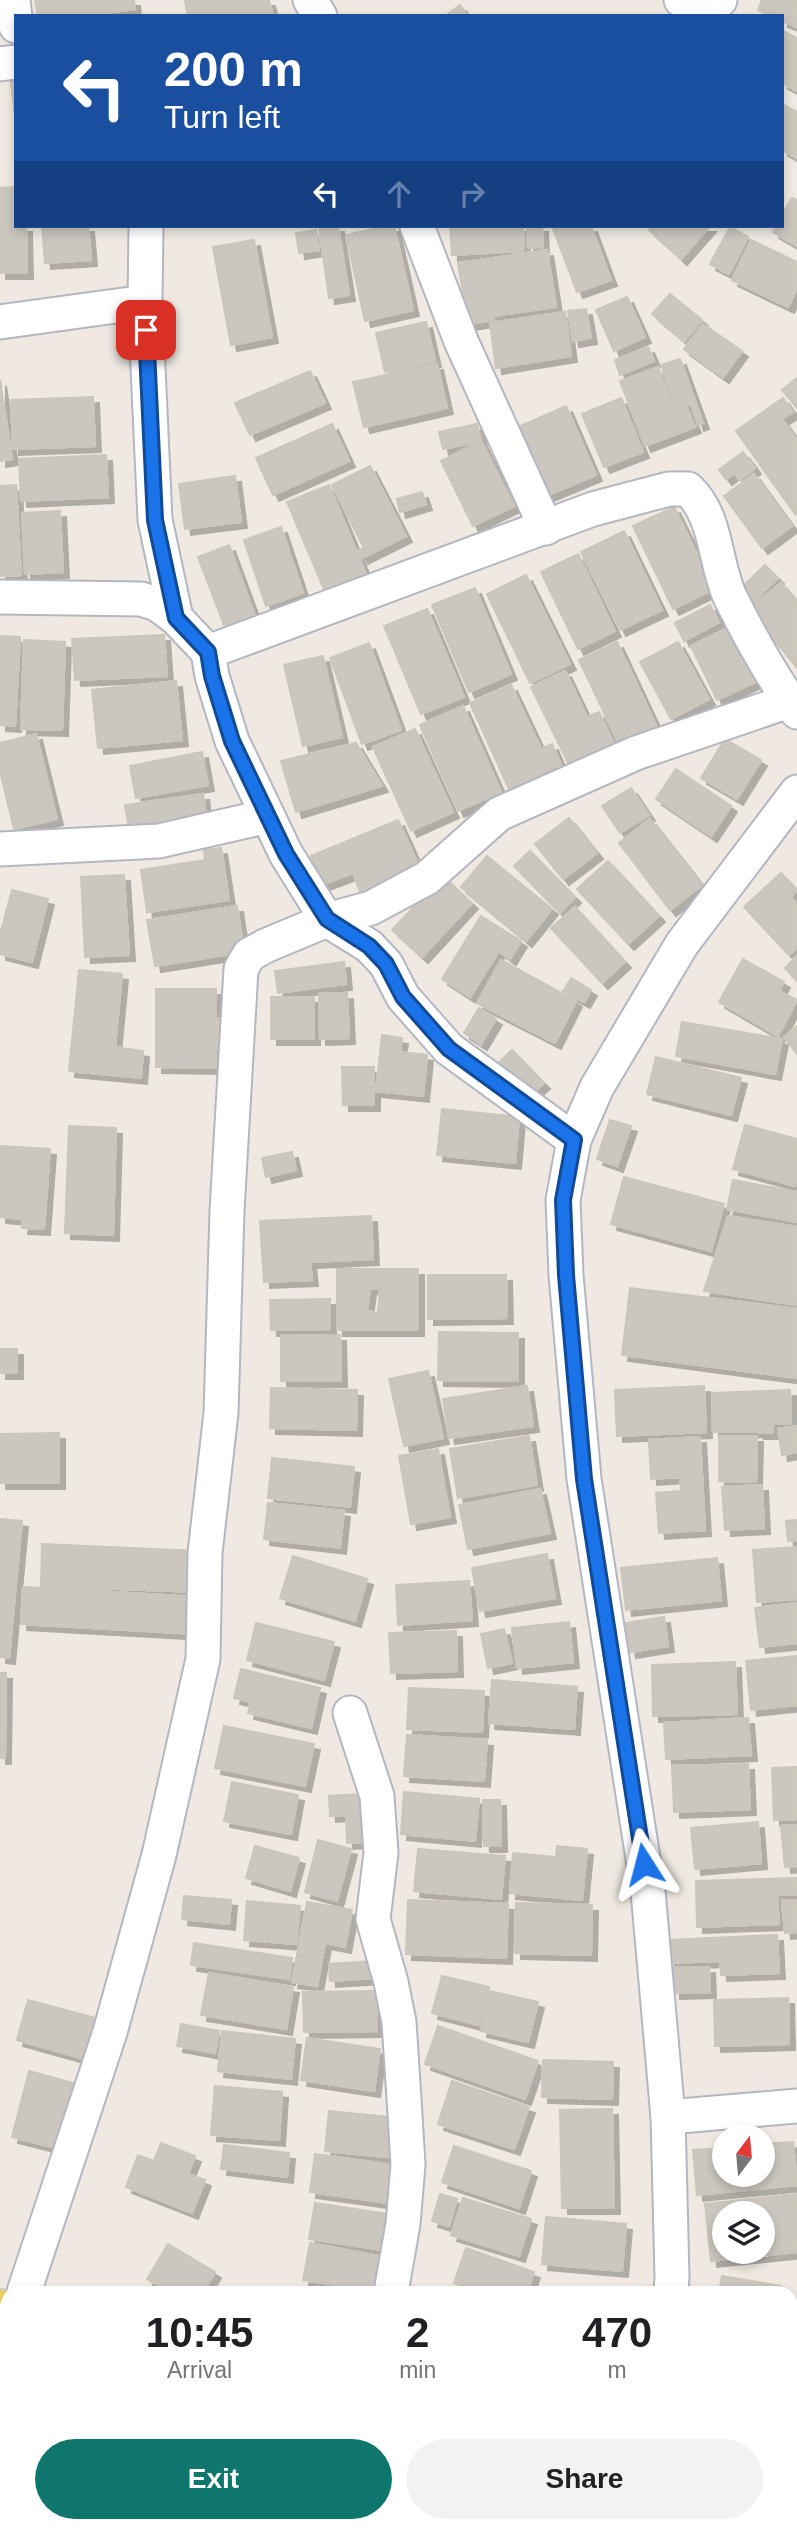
<!DOCTYPE html>
<html lang="en">
<head>
<meta charset="utf-8">
<style>
  body { margin:0; font-family:Helvetica,sans-serif; background:#f2f2f2; color:#202124; height:100vh; display:flex; flex-direction:column; font-size:26px; white-space:nowrap }
  * { box-sizing:border-box; margin:0 }
  p { font-size:23px; color:#757577 }
  .icon { flex:none; width:38px; height:38px; fill:none; stroke:currentColor; stroke-width:2; stroke-linecap:round; stroke-linejoin:round }
  .map { position:relative; flex:1; overflow:hidden }
  .drawer { position:absolute; left:0px; top:2286px; width:798px; height:247px; display:flex; flex-direction:column; background:#fff; border-radius:21px 21px 0 0; box-shadow:0 4px 10px #0003 }
  .drawer>* { flex:none }
  .banner { position:absolute; left:14px; top:14px; width:770px; height:214px; border-radius:0px; box-shadow:0 4px 10px #0003; background:#1a4fa0; color:#fff; overflow:hidden }
  .needle { width:46px; rotate:16deg }
  .tools { position:absolute; left:712px; top:2124px; display:grid; gap:14px }
  .tools a { display:grid; place-items:center; width:63px; height:63px; border-radius:50%; background:#fff; box-shadow:0 4px 10px #0003; font-size:35px }
  .pin { position:absolute; display:grid; place-items:center; width:60px; height:60px; color:#fff; margin:-30px; border-radius:14px; box-shadow:0 4px 10px #0006 }
  .me { position:absolute; width:77px; margin:-38px; rotate:351deg; stroke-linejoin:round; filter:drop-shadow(0 0 5px #0008) }
  .turn { display:flex; align-items:center; gap:24px; height:147px; padding:0 35px; font-size:32px }
  .turn .icon { width:91px; height:91px; stroke-width:2.5 }
  .turn b { display:block; font-size:49px; line-height:60px }
  .lanes { display:flex; align-items:center; height:66px; padding:0 35px; background:#0003; justify-content:center; gap:35px; direction:ltr }
  .lanes .off { opacity:.35 }
  .eta { display:flex; justify-content:space-evenly; align-items:center; height:119px; text-align:center }
  .eta b { font-size:42px; font-weight:700; line-height:49px }
  .button { display:flex; gap:14px; margin-top:auto; padding:14px 35px }
  .button a { flex:1; height:80px; border-radius:42px; background:#0f766e; color:#fff; font-size:28px; font-weight:700; line-height:80px; text-align:center }
  .button a+a { background:#f2f2f2; color:#202124 }
  .map>svg:first-child { display:block }
</style>
</head>
<body>
<div class="map">
<svg width="797" height="2531" viewBox="0 0 797 2531">
  <defs>
    <filter id="shadow"><feDropShadow dx="6" dy="6" stdDeviation="0" flood-color="#0004"/></filter>
  </defs>
  <rect width="100%" height="100%" fill="#efe9e1"/>
  <g fill="#cbc7bf" stroke="#cbc5ba" stroke-width="2" fill-rule="evenodd" filter="url(#shadow)">
    <polygon points="35,0 134,0 135,9 88,16 38,16"/>
    <polygon points="190,0 269,0 273,16 188,16 185,1"/>
    <polygon points="762,0 797,0 797,27 782,21 782,16 770,16 758,10"/>
    <polygon points="460,5 468,16 445,16"/>
    <polygon points="783,31 797,38 797,91 782,83"/>
    <polygon points="10,74 16,74 16,126"/>
    <polygon points="782,104 797,112 797,158 782,150"/>
    <polygon points="16,187 16,226 26,226 27,273 0,273 0,188"/>
    <polygon points="792,198 797,200 797,246 773,232 776,226 782,226 782,215"/>
    <polygon points="42,226 88,226 91,260 45,263"/>
    <polygon points="338,226 349,295 329,298 319,227"/>
    <polygon points="387,226 394,226 413,310 365,321 346,235"/>
    <polygon points="450,226 523,226 524,251 452,255"/>
    <polygon points="527,226 542,226 543,247 528,248"/>
    <polygon points="552,226 591,226 611,280 577,292"/>
    <polygon points="653,226 710,226 681,259 649,230"/>
    <polygon points="730,227 748,237 729,274 710,264"/>
    <polygon points="316,230 319,250 299,253 296,233"/>
    <polygon points="254,240 272,337 231,345 213,247"/>
    <polygon points="751,240 797,262 797,288 788,307 732,280"/>
    <polygon points="547,250 556,307 493,316 494,320 468,324 458,263"/>
    <polygon points="670,294 702,320 684,341 652,314"/>
    <polygon points="627,297 645,337 614,351 596,310"/>
    <polygon points="586,309 591,338 573,341 568,311"/>
    <polygon points="565,312 571,356 496,368 490,323"/>
    <polygon points="426,322 435,361 385,372 376,333"/>
    <polygon points="703,324 742,351 723,377 684,349"/>
    <polygon points="648,347 654,361 620,375 615,360"/>
    <polygon points="680,359 703,423 698,425 691,404 677,409 661,365"/>
    <polygon points="437,364 447,408 364,427 353,382"/>
    <polygon points="658,367 675,412 687,408 695,427 645,446 620,381"/>
    <polygon points="310,371 325,403 250,435 235,403"/>
    <polygon points="797,378 797,408 782,390"/>
    <polygon points="0,380 12,459 0,461"/>
    <polygon points="93,397 95,446 13,449 11,400"/>
    <polygon points="621,398 643,452 604,467 582,414"/>
    <polygon points="783,398 793,412 782,419 797,440 797,512 795,514 736,431"/>
    <polygon points="566,406 596,475 548,495 518,427"/>
    <polygon points="332,424 349,461 273,495 256,458"/>
    <polygon points="477,424 481,441 443,449 439,432"/>
    <polygon points="481,441 514,506 473,526 441,461"/>
    <polygon points="743,452 755,468 740,480 734,473 726,479 719,470"/>
    <polygon points="106,455 108,497 21,501 19,459"/>
    <polygon points="370,466 406,536 362,558 358,551 364,548 332,485"/>
    <polygon points="754,474 792,526 762,548 724,496"/>
    <polygon points="235,476 241,522 185,529 179,484"/>
    <polygon points="16,485 21,575 0,576 0,486"/>
    <polygon points="329,485 367,577 326,594 287,502"/>
    <polygon points="422,492 426,504 400,512 397,499"/>
    <polygon points="674,507 714,589 673,609 633,526"/>
    <polygon points="60,511 63,572 25,574 22,513"/>
    <polygon points="281,527 303,593 266,606 244,540"/>
    <polygon points="624,531 662,610 620,630 581,552"/>
    <polygon points="229,545 259,627 229,638 198,557"/>
    <polygon points="578,554 615,631 578,649 541,572"/>
    <polygon points="765,565 778,578 748,607 735,594"/>
    <polygon points="526,575 570,664 530,683 487,594"/>
    <polygon points="781,583 797,601 797,668 749,609"/>
    <polygon points="475,588 511,674 469,692 432,605"/>
    <polygon points="710,605 719,622 684,641 675,623"/>
    <polygon points="427,609 464,697 421,714 384,626"/>
    <polygon points="725,629 740,659 753,653 764,678 717,700 691,646"/>
    <polygon points="164,635 167,676 75,680 72,639"/>
    <polygon points="0,636 20,637 15,726 0,725"/>
    <polygon points="24,640 65,642 62,730 21,729"/>
    <polygon points="617,642 661,736 623,753 579,660"/>
    <polygon points="678,642 709,699 671,719 640,662"/>
    <polygon points="369,643 401,730 362,744 330,658"/>
    <polygon points="323,656 342,737 303,746 284,665"/>
    <polygon points="565,671 587,717 599,712 616,748 571,769 531,687"/>
    <polygon points="176,681 182,740 98,748 92,690"/>
    <polygon points="511,685 541,749 552,744 561,765 509,789 470,703"/>
    <polygon points="463,706 501,792 458,811 420,725"/>
    <polygon points="415,729 453,812 411,831 373,747"/>
    <polygon points="36,734 57,819 14,829 0,771 0,743"/>
    <polygon points="725,739 761,760 737,799 701,778"/>
    <polygon points="356,743 382,786 296,812 281,761"/>
    <polygon points="202,752 208,785 136,798 130,766"/>
    <polygon points="676,769 731,806 711,836 656,799"/>
    <polygon points="631,788 649,815 620,833 602,806"/>
    <polygon points="203,794 207,824 130,835 125,805"/>
    <polygon points="569,818 597,853 563,879 535,844"/>
    <polygon points="650,819 702,885 670,910 619,843"/>
    <polygon points="398,820 417,862 361,895 353,873 321,885 311,856"/>
    <polygon points="221,848 229,900 147,912 141,870 205,860 204,850"/>
    <polygon points="530,851 575,897 560,913 514,866"/>
    <polygon points="487,856 552,909 526,941 461,887"/>
    <polygon points="608,861 659,916 628,944 577,889"/>
    <polygon points="781,873 797,890 790,897 797,904 797,947 789,955 744,907"/>
    <polygon points="124,875 129,955 85,957 81,877"/>
    <polygon points="443,876 472,903 422,957 392,930"/>
    <polygon points="12,890 48,899 32,962 0,954 0,935"/>
    <polygon points="237,906 244,952 155,966 147,920"/>
    <polygon points="575,907 625,962 602,983 551,928"/>
    <polygon points="481,916 521,941 510,959 499,951 470,997 442,979"/>
    <polygon points="797,956 797,981 785,968"/>
    <polygon points="743,959 784,982 779,991 797,1000 778,1036 719,1002"/>
    <polygon points="501,960 576,1001 555,1043 477,1003"/>
    <polygon points="344,962 346,984 278,993 275,971"/>
    <polygon points="79,970 122,974 115,1047 143,1051 141,1078 69,1071"/>
    <polygon points="571,978 591,990 584,1002 563,991"/>
    <polygon points="156,989 216,989 216,1018 230,1018 230,1050 216,1050 216,1068 156,1067"/>
    <polygon points="347,993 349,1038 320,1039 319,994"/>
    <rect x="271" y="997" width="43" height="42"/>
    <polygon points="479,1008 496,1019 481,1044 464,1033"/>
    <polygon points="682,1022 782,1039 775,1074 676,1056"/>
    <polygon points="797,1026 797,1054 784,1037"/>
    <polygon points="382,1035 402,1038 400,1052 427,1055 423,1096 376,1091"/>
    <polygon points="512,1050 544,1083 527,1098 496,1065"/>
    <polygon points="656,1057 741,1078 731,1115 647,1094"/>
    <polygon points="342,1067 374,1067 374,1105 343,1105"/>
    <polygon points="442,1109 519,1117 515,1163 437,1155"/>
    <polygon points="610,1120 631,1126 617,1166 597,1159"/>
    <polygon points="745,1125 797,1139 795,1186 733,1169"/>
    <polygon points="69,1126 116,1128 113,1235 65,1233"/>
    <polygon points="1,1146 50,1149 44,1229 22,1228 23,1219 0,1217"/>
    <polygon points="292,1152 296,1170 266,1177 262,1158"/>
    <polygon points="624,1177 724,1204 711,1251 611,1224"/>
    <polygon points="733,1180 797,1192 797,1222 727,1209"/>
    <polygon points="371,1216 373,1259 310,1262 312,1280 264,1282 260,1221"/>
    <polygon points="728,1216 797,1227 797,1305 704,1291"/>
    <path d="M337,1269H418V1330H337ZM370,1288L380,1289L378,1313L367,1311Z"/>
    <polygon points="428,1275 506,1275 507,1318 428,1319"/>
    <polygon points="630,1288 797,1309 797,1378 622,1355"/>
    <polygon points="330,1299 330,1329 271,1330 270,1300"/>
    <polygon points="439,1332 518,1333 518,1381 438,1380"/>
    <polygon points="281,1335 340,1335 341,1381 281,1381"/>
    <rect x="0" y="1349" width="17" height="24"/>
    <polygon points="428,1371 443,1438 404,1446 389,1379"/>
    <polygon points="527,1386 533,1426 449,1438 443,1399"/>
    <polygon points="704,1386 706,1432 617,1436 615,1390"/>
    <polygon points="271,1388 357,1390 356,1430 270,1428"/>
    <polygon points="790,1390 791,1423 773,1424 773,1433 758,1433 758,1431 713,1432 712,1393"/>
    <polygon points="797,1426 797,1452 782,1455 778,1429"/>
    <polygon points="59,1433 59,1483 0,1483 0,1434"/>
    <polygon points="529,1436 537,1485 458,1498 450,1449"/>
    <polygon points="719,1436 757,1436 756,1482 719,1481"/>
    <polygon points="700,1437 705,1530 659,1533 656,1493 681,1491 680,1477 651,1479 649,1440"/>
    <polygon points="438,1449 450,1517 411,1524 399,1456"/>
    <polygon points="272,1458 354,1467 350,1507 268,1498"/>
    <polygon points="762,1485 764,1528 725,1530 722,1487"/>
    <polygon points="540,1489 550,1533 468,1549 459,1505"/>
    <polygon points="268,1503 344,1511 340,1548 264,1539"/>
    <polygon points="0,1519 22,1521 9,1658 0,1657"/>
    <polygon points="797,1520 797,1540 788,1541 786,1521"/>
    <polygon points="42,1544 198,1551 197,1592 41,1586"/>
    <polygon points="797,1547 797,1599 757,1602 753,1550"/>
    <polygon points="547,1554 555,1598 480,1611 472,1568"/>
    <polygon points="293,1556 367,1579 355,1621 280,1598"/>
    <polygon points="717,1558 721,1600 626,1610 621,1568"/>
    <polygon points="469,1581 472,1620 398,1625 396,1585"/>
    <polygon points="23,1587 199,1597 197,1634 21,1624"/>
    <polygon points="797,1603 797,1643 760,1647 755,1608"/>
    <polygon points="664,1617 668,1646 630,1652 626,1623"/>
    <polygon points="569,1622 573,1662 517,1668 512,1628"/>
    <polygon points="256,1623 334,1642 324,1680 247,1660"/>
    <polygon points="504,1629 512,1663 488,1668 481,1634"/>
    <polygon points="456,1631 457,1671 391,1673 389,1633"/>
    <polygon points="797,1656 797,1705 751,1710 746,1661"/>
    <polygon points="735,1662 737,1714 653,1716 652,1665"/>
    <polygon points="241,1669 320,1688 311,1728 248,1713 251,1702 234,1698"/>
    <polygon points="0,1673 6,1673 5,1758 0,1758"/>
    <polygon points="492,1680 577,1687 574,1729 489,1723"/>
    <polygon points="409,1688 484,1691 482,1732 407,1729"/>
    <polygon points="748,1718 751,1755 666,1759 664,1723"/>
    <polygon points="224,1726 314,1744 305,1786 215,1768"/>
    <polygon points="407,1735 487,1740 484,1781 404,1776"/>
    <polygon points="748,1764 750,1809 674,1812 672,1766"/>
    <polygon points="797,1767 797,1819 774,1820 772,1768"/>
    <polygon points="232,1782 298,1795 291,1834 224,1821"/>
    <polygon points="404,1792 479,1799 475,1841 401,1834"/>
    <polygon points="360,1794 362,1842 347,1843 346,1815 330,1816 329,1796"/>
    <polygon points="483,1800 500,1800 501,1846 484,1846"/>
    <polygon points="758,1822 761,1863 695,1869 691,1828"/>
    <polygon points="797,1825 797,1866 785,1867 781,1826"/>
    <polygon points="318,1840 351,1849 337,1901 305,1892"/>
    <polygon points="255,1846 299,1858 290,1891 246,1878"/>
    <polygon points="557,1846 587,1849 582,1900 510,1893 513,1853 556,1857"/>
    <polygon points="418,1849 505,1856 501,1899 414,1891"/>
    <polygon points="797,1878 797,1895 777,1895 779,1924 697,1927 696,1881"/>
    <polygon points="184,1896 231,1900 229,1924 182,1919"/>
    <polygon points="408,1900 508,1904 506,1958 406,1954"/>
    <polygon points="797,1900 797,1932 785,1933 782,1901"/>
    <polygon points="247,1901 300,1906 296,1944 244,1940"/>
    <polygon points="307,1902 352,1910 345,1947 325,1943 317,1986 292,1982"/>
    <polygon points="516,1903 592,1905 591,1955 515,1953"/>
    <polygon points="777,1935 779,1973 721,1975 720,1961 669,1963 668,1940"/>
    <polygon points="194,1943 292,1958 289,1979 191,1965"/>
    <polygon points="375,1961 376,1978 330,1981 329,1964"/>
    <polygon points="709,1967 710,1992 674,1993 673,1968"/>
    <polygon points="209,1973 293,1987 286,2029 201,2015"/>
    <polygon points="442,1976 489,1987 479,2025 432,2013"/>
    <polygon points="376,1991 377,2031 304,2032 303,1992"/>
    <polygon points="490,1991 538,2002 528,2042 481,2031"/>
    <polygon points="788,1998 789,2044 715,2046 714,2000"/>
    <polygon points="28,2000 103,2020 92,2061 17,2040"/>
    <polygon points="181,2024 219,2031 215,2053 177,2046"/>
    <polygon points="438,2026 538,2061 525,2099 425,2064"/>
    <polygon points="222,2031 295,2039 291,2079 218,2071"/>
    <polygon points="307,2038 380,2049 374,2091 301,2080"/>
    <polygon points="543,2060 613,2062 612,2099 542,2097"/>
    <polygon points="29,2071 73,2083 56,2148 12,2137"/>
    <polygon points="452,2081 529,2107 514,2149 438,2124"/>
    <polygon points="215,2086 282,2092 279,2140 211,2135"/>
    <polygon points="612,2109 614,2208 562,2208 560,2110"/>
    <polygon points="329,2111 399,2118 396,2158 325,2151"/>
    <polygon points="793,2142 797,2185 697,2195 693,2150 724,2148 724,2175 763,2175 763,2144"/>
    <polygon points="161,2143 195,2156 188,2174 205,2180 192,2213 126,2187 138,2155 154,2161"/>
    <polygon points="224,2145 289,2153 287,2177 221,2169"/>
    <polygon points="454,2146 531,2171 519,2208 442,2182"/>
    <polygon points="315,2154 394,2165 389,2203 310,2192"/>
    <polygon points="440,2194 457,2199 449,2226 432,2221"/>
    <path d="M796,2194L797,2252L711,2261L705,2204ZM724,2214H763V2252H724Z"/>
    <polygon points="463,2198 531,2219 519,2256 451,2235"/>
    <polygon points="315,2203 395,2215 390,2251 309,2239"/>
    <polygon points="546,2217 626,2224 622,2271 542,2264"/>
    <polygon points="310,2243 389,2258 383,2292 303,2280"/>
    <polygon points="168,2244 215,2272 203,2292 171,2292 147,2279"/>
    <polygon points="466,2248 534,2272 527,2292 481,2292 454,2283"/>
    <polygon points="722,2276 781,2286 779,2292 719,2292"/>
    <polygon points="793,2488 797,2489 797,2526 791,2524"/>
    <polygon points="552,2525 616,2525 615,2531 551,2531"/>
    <polygon points="710,2525 760,2525 782,2531 709,2531"/>
  </g>
  <g fill="none" stroke-linecap="round" stroke-linejoin="round">
    <defs>
      <g id="minor">
        <polyline points="13,0 16,26"/>
        <polyline points="310,0 320,16"/>
        <polyline points="681,0 709,4 720,0"/>
        <polyline points="0,64 16,62"/>
        <polyline points="146,226 145,302 155,520 176,618"/>
        <polyline points="417,226 461,341 546,528"/>
        <polyline points="0,322 145,302"/>
        <polyline points="0,597 141,599 157,604 176,618 208,652 212,676 232,741 286,854 327,920 369,946 386,964 403,997 449,1049 574,1140"/>
        <path d="M208,652L593,509L669,489H688C718,517 714,564 731,599C749,635 774,679 797,712"/>
        <polyline points="0,849 159,841 268,816"/>
        <polyline points="350,1713 377,1796 381,1853 373,1919 391,1982 399,2022 404,2098 408,2165 403,2224 391,2292"/>
        <polyline points="668,2117 797,2106"/>
        <polyline points="24,2292 110,2032 159,1855 203,1659 205,1553 221,1413 227,1211 241,969 249,955 265,946 327,920 371,908 427,878 499,814 636,753 789,701"/>
        <polyline points="671,2292 672,2277 668,2117 648,1891 584,1479 566,1275 563,1200 574,1140 597,1087 682,944 797,792"/>
        <polyline points="647,2531 647,2525"/>
      </g>
      <g id="major">
        <polyline points="0,2309 7,2313"/>
        <polyline points="0,2359 7,2363"/>
        <polyline points="254,2525 263,2531"/>
        <polyline points="330,2525 338,2531"/>
      </g>
    </defs>
    <use href="#minor" stroke="#b4b7c1" stroke-width="37"/>
    <use href="#major" stroke="#c9c9c9" stroke-width="42"/>
    <use href="#minor" stroke="#fff" stroke-width="33"/>
    <use href="#major" stroke="#f2d163" stroke-width="38"/>
  </g>
  <g fill="none" stroke-linecap="round" stroke-linejoin="round">
    <defs>
      <polyline id="route" points="146,330 155,520 176,618 208,652 212,676 232,741 286,854 327,919 369,946 386,964 403,997 449,1049 574,1140 563,1200 566,1275 584,1479 644,1864"/>
    </defs>
    <use href="#route" stroke="#114b97" stroke-width="18"/>
    <use href="#route" stroke="#1a73e8" stroke-width="12"/>
  </g>
</svg>
<div class="tools">
<a><svg class="needle" viewBox="-14 -14 28 28"><path d="M0-13l5 13h-10z" fill="#e53935"/><path d="M0 13l5-13h-10z" fill="#757577"/></svg></a>
<a><svg class="icon" aria-label="layers" viewBox="0 0 24 24"><path d="M12 4l9 5-9 5-9-5zM3 14l9 5 9-5"/></svg></a>
</div>
<div class="pin" style="left:146px;top:330px;background:#d93025"><svg class="icon" aria-label="arrive" viewBox="0 0 24 24"><path d="M6 21V4h12l-3 4 3 4H6"/></svg></div>
<svg class="me" style="left:644px;top:1864px" viewBox="-20 -20 40 40"><path d="M0-17L14 15 0 8-14 15z" fill="#1a73e8" stroke="#fff" stroke-width="4"/></svg>
<div class="banner">
<div class="turn"><svg class="icon" aria-label="left" viewBox="0 0 24 24"><path d="M17 20v-9H6M10 6l-5 5 5 5"/></svg><div><b>200 m</b>Turn left</div></div>
<div class="lanes"><svg class="icon" aria-label="left" viewBox="0 0 24 24"><path d="M17 20v-9H6M10 6l-5 5 5 5"/></svg><svg class="icon off" aria-label="ahead" viewBox="0 0 24 24"><path d="M12 20V5M6 11l6-6 6 6"/></svg><svg class="icon off" aria-label="right" viewBox="0 0 24 24"><path d="M7 20v-9h11M14 6l5 5-5 5"/></svg></div>
</div>
<section class="drawer">
<div class="eta">
<div><b>10:45</b><p>Arrival</p></div>
<div><b>2</b><p>min</p></div>
<div><b>470</b><p>m</p></div>
</div>
<div class="button"><a>Exit</a><a>Share</a></div>
</section>
</div>
</body>
</html>
